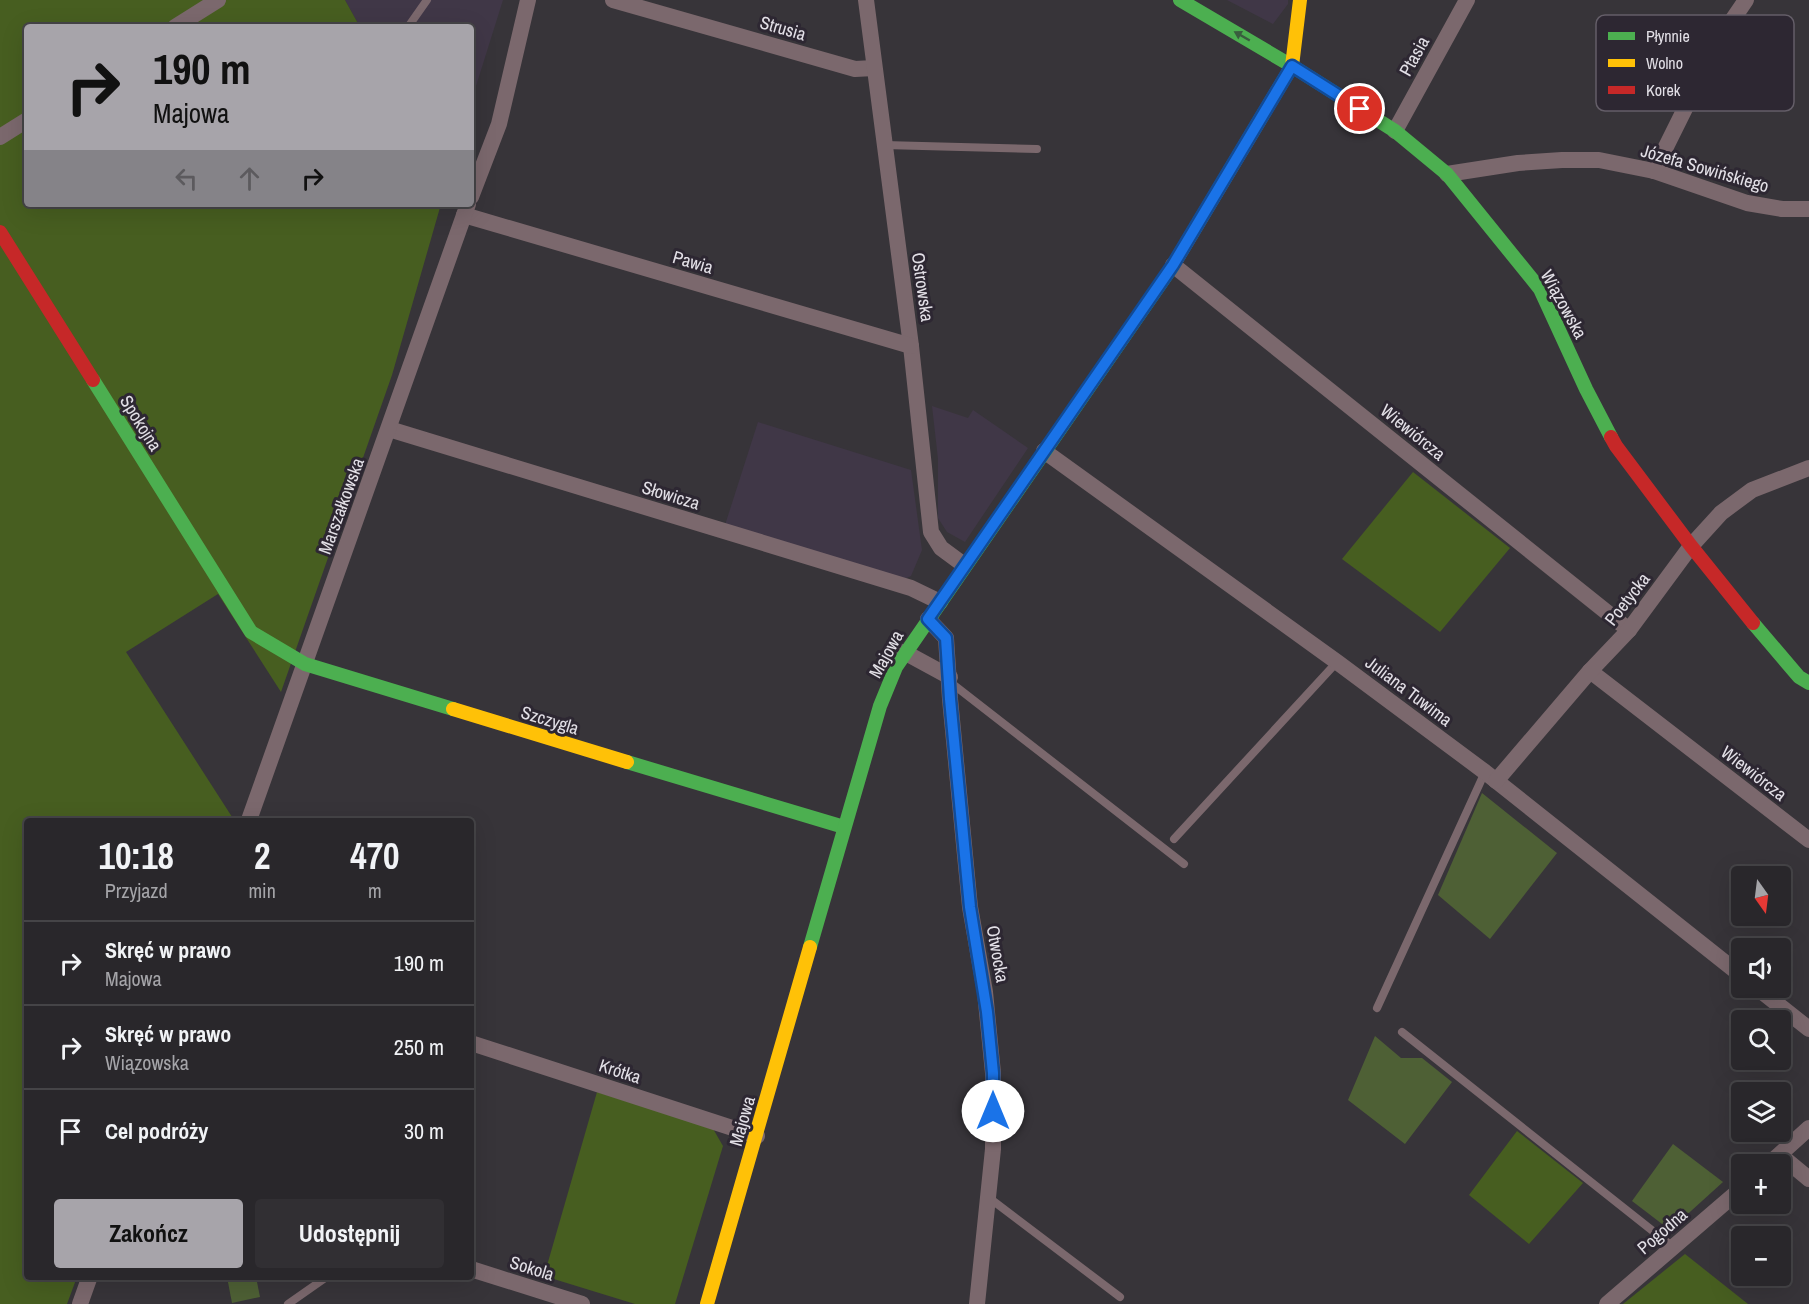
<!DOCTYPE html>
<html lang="pl">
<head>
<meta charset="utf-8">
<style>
  body { margin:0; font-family:"Archivo Narrow",sans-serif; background:#312f33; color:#f1f3f6; height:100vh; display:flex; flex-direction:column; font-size:22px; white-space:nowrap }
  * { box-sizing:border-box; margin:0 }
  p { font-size:20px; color:#a5a5a9 }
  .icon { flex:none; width:33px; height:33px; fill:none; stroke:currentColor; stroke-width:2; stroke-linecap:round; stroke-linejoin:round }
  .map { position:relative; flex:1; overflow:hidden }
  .panel { position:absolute; left:24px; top:818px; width:450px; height:462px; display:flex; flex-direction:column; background:#29272b; border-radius:6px; box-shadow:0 6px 24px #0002,0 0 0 2px #454447 }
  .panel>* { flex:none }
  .banner { position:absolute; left:24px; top:24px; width:450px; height:183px; border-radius:6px; box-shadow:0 6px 24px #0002,0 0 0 2px #454447; background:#a7a4aa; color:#111; overflow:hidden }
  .needle { width:39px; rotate:166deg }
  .buttons { position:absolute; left:1731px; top:866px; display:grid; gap:12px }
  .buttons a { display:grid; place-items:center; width:60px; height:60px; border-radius:6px; background:#29272b; box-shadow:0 6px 24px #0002,0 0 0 2px #454447; font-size:30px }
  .pin { position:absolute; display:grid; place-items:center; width:51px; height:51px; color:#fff; margin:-26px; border:3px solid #fff; border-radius:50%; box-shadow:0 2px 6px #0007 }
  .me { position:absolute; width:66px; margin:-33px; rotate:0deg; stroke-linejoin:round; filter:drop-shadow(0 0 4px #0008) }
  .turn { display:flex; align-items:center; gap:21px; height:126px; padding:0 30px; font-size:27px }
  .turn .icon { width:78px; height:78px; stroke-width:2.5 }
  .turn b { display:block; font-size:42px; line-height:51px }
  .lanes { display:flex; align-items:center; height:57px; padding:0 30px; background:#0003; justify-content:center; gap:30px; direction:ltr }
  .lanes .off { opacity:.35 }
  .eta { display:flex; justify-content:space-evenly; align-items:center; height:102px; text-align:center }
  .eta b { font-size:36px; font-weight:700; line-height:42px }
  .button { display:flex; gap:12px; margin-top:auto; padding:12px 30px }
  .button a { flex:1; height:69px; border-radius:6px; background:#a7a4aa; color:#111; font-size:24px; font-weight:700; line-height:69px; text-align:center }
  .button a+a { background:#312f33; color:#f1f3f6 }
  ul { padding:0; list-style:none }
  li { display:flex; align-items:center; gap:18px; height:84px; padding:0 30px; border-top:2px solid #454447 }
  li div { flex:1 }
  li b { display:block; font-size:22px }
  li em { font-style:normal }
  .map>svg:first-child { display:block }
</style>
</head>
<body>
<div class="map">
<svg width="1809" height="1304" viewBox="0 0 1809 1304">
  <rect width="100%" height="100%" fill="#373439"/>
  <g fill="#403747">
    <polygon points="345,0 503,0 471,102 471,27 360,27"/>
    <polygon points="1227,0 1288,0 1288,4 1273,24"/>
    <polygon points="932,406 968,418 973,410 1028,448 965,542 947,532 938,518 938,459"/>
    <polygon points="758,422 911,470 922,550 911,576 904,579 725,525"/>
  </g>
  <g fill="#4e6035">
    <polygon points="1482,793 1557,853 1490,939 1438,895"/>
    <polygon points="1375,1036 1401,1058 1422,1058 1452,1082 1405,1144 1348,1100"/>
    <polygon points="1673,1144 1723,1182 1670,1230 1632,1201"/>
    <polygon points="227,1277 256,1277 260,1297 232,1303"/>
  </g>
  <g fill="#475e20">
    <polygon points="0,0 345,0 360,27 27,27 27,204 441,204 392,375 281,692 218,594 126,652 234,820 27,820 27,1276 77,1277 67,1304 0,1304"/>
    <polygon points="1413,472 1510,548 1440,632 1342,559"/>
    <polygon points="597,1092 712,1127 723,1146 675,1304 635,1304 544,1276"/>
    <polygon points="1517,1131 1583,1183 1529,1244 1469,1195"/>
    <polygon points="1685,1254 1748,1304 1623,1304"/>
  </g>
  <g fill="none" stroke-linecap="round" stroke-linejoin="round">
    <g stroke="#7b686d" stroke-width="8">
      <polyline points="408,27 427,0"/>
      <polyline points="884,145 1037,149"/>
      <polyline points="950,682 1184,864"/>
      <polyline points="1174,839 1337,662"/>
      <polyline points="1377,1008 1485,772"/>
      <polyline points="1402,1032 1673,1247"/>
      <polyline points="988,1197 1120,1297"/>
      <polyline points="288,1304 328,1276"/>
    </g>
    <g stroke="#7b686d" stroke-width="16">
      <polyline points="613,0 855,69 874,68"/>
      <polyline points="866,0 911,346 931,532 941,548 964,565"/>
      <polyline points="175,27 218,0"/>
      <polyline points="1395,131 1467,0"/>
      <polyline points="0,137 27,120"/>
      <polyline points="1654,171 1720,38 1746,0"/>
      <polyline points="1447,174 1518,163 1562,160 1599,160 1654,171 1747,203 1782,209 1809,209"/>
      <polyline points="471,197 499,124 528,0"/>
      <polyline points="464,215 911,346"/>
      <polyline points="1173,265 1629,630"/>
      <polyline points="389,429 911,588 940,602"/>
      <polyline points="1044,451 1337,662 1485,772 1742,976"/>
      <polyline points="928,619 946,638 950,699 970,907 985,992 993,1073 993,1149 977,1304"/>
      <polyline points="904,652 950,677"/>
      <polyline points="1590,671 1809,840"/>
      <polyline points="1496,781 1590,671 1629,630 1691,546 1721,513 1752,490 1809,468"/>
      <polyline points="249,820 468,204"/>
      <polyline points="1756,987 1809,1029"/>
      <polyline points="471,1043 757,1136"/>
      <polyline points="1780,1155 1809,1179"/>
      <polyline points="1769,1164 1809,1128"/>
      <polyline points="471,1269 582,1304"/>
      <polyline points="80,1304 90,1276"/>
      <polyline points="1607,1304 1742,1188"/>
    </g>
    <g stroke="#4caf50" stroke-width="14">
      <polyline points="1180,0 1292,66 1395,131 1447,174 1540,289 1586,389 1611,437"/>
      <polyline points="93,380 251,632 305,664 453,709"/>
      <polyline points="1753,623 1799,677 1809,683"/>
      <polyline points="627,762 844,827"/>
      <polyline points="810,947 880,706 896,667 1172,267"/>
    </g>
    <g stroke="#ffc107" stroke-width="14">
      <polyline points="1172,267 1292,66 1300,0"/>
      <polyline points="453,709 627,762"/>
      <polyline points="707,1304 810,947"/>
    </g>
    <g stroke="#c62828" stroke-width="14">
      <polyline points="0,232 93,380"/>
      <polyline points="1611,437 1616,446 1691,546 1753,623"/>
    </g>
  </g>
  <defs><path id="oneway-solid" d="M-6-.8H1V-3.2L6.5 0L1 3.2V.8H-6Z" transform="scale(1.5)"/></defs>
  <use fill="#395d3e" href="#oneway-solid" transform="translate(1242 36) rotate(-150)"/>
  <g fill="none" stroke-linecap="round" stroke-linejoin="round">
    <defs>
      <polyline id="route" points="993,1111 993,1073 987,1012 970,907 950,699 946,638 928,619 1173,265 1292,66 1360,109"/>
    </defs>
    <use href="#route" stroke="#114b97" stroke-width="15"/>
    <use href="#route" stroke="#1a73e8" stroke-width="10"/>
  </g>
  <g text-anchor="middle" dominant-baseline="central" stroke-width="6" stroke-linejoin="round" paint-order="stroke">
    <g font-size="18" fill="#e3e0e7" stroke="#2d2732">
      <text transform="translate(783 28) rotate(16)">Strusia</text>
      <text transform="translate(1414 56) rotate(-61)">Ptasia</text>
      <text transform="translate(1705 168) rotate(16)">Józefa Sowińskiego</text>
      <text transform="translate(693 262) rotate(16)">Pawia</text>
      <text transform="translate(923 287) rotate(82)">Ostrowska</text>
      <text transform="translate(1564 304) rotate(61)">Wiązowska</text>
      <text transform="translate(141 423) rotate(58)">Spokojna</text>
      <text transform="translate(1413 432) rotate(39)">Wiewiórcza</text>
      <text transform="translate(671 495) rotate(17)">Słowicza</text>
      <text transform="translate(341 506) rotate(-70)">Marszałkowska</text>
      <text transform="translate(1627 599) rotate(-52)">Poetycka</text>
      <text transform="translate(886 654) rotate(-61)">Majowa</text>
      <text transform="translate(1409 691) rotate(37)">Juliana Tuwima</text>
      <text transform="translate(550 720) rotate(17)">Szczygla</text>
      <text transform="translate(1754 773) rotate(38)">Wiewiórcza</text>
      <text transform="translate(998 954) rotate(80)">Otwocka</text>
      <text transform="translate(620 1071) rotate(18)">Krótka</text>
      <text transform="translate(742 1121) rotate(-74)">Majowa</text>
      <text transform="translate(1662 1231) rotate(-41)">Pogodna</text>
      <text transform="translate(532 1268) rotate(17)">Sokola</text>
    </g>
  </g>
  <rect x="1596" y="15" width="198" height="96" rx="9" fill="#2d2732" stroke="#645e68" stroke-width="1.5"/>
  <rect x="1608" y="32" width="27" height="8" fill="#4caf50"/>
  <rect x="1608" y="59" width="27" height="8" fill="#ffc107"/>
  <rect x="1608" y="86" width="27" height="8" fill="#c62828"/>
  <g font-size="16" fill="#e3e0e7">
    <text x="1646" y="42">Płynnie</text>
    <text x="1646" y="69">Wolno</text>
    <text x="1646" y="96">Korek</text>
  </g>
</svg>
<div class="buttons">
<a><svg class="needle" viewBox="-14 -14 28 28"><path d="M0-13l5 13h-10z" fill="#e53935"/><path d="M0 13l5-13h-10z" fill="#a5a5a9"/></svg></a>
<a><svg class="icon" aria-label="sound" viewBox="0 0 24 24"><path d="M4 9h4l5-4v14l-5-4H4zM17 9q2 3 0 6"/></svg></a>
<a><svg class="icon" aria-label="search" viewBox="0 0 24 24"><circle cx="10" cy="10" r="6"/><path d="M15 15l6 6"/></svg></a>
<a><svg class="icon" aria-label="layers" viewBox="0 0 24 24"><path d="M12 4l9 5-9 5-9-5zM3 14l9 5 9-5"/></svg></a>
<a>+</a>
<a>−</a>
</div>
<div class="pin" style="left:1360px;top:109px;background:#d93025"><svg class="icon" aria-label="arrive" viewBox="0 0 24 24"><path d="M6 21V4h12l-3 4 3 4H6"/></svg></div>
<svg class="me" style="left:993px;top:1111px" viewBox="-20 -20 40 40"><circle r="19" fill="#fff"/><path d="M0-13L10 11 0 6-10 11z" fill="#1a73e8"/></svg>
<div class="banner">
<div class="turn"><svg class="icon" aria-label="right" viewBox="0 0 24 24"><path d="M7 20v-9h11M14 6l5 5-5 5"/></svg><div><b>190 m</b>Majowa</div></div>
<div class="lanes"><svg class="icon off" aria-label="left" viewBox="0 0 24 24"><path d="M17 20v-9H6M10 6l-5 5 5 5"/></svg><svg class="icon off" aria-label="ahead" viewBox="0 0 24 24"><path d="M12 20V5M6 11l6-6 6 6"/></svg><svg class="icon" aria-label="right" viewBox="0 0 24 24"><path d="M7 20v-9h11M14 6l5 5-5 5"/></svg></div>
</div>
<section class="panel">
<div class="eta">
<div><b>10:18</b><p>Przyjazd</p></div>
<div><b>2</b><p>min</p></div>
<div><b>470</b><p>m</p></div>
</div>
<ul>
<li><svg class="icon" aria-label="right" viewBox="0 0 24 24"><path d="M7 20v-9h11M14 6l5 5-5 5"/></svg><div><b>Skręć w prawo</b><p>Majowa</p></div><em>190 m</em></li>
<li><svg class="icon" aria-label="right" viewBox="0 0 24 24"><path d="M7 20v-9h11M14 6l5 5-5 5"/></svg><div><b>Skręć w prawo</b><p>Wiązowska</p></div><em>250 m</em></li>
<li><svg class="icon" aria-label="arrive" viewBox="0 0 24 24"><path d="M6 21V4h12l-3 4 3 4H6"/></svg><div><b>Cel podróży</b></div><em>30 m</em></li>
</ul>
<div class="button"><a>Zakończ</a><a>Udostępnij</a></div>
</section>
</div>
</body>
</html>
